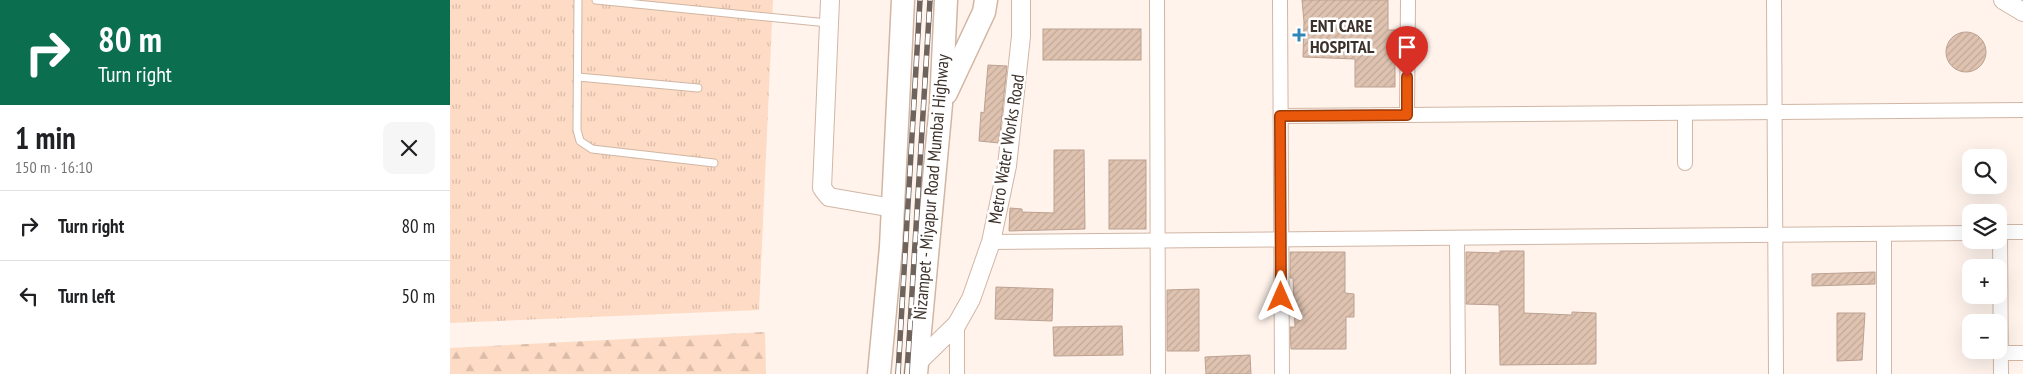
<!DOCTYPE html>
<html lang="en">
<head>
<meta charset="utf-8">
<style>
  body { margin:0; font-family:"PT Sans Narrow",sans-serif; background:#f6f6f6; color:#202124; height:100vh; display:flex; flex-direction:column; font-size:19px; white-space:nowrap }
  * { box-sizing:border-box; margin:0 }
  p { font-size:16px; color:#757577 }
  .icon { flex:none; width:28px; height:28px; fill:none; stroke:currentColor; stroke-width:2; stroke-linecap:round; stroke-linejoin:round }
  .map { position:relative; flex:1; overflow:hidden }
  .panel { display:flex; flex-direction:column; background:#fff; width:450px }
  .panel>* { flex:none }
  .hud { background:#0b6e4f; color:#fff; overflow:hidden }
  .tools { position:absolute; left:1512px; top:149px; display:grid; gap:10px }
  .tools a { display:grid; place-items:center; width:45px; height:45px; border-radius:10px; background:#fff; box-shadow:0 5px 20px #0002; font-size:25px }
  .pin { position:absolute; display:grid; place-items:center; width:42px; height:42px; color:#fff; margin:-51px -21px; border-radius:50% 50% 50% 0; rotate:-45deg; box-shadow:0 0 5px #0007 }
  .pin .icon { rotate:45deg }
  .me { position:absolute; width:55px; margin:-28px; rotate:0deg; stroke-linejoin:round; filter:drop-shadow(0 0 4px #0008) }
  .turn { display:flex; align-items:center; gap:18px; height:105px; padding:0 15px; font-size:22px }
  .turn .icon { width:65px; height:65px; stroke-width:2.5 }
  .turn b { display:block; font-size:35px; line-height:42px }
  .round { display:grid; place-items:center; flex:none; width:52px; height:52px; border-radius:10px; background:#f6f6f6 }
  .summary { display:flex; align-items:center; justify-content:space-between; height:85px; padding:0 15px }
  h1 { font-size:30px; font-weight:700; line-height:38px }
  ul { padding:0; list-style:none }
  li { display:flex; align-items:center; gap:15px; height:70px; padding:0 15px; border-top:1px solid #e0e0e0 }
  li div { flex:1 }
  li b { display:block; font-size:19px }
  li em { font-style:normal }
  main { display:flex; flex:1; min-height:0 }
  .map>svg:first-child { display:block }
</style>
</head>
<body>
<main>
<section class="panel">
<div class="hud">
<div class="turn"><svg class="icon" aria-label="right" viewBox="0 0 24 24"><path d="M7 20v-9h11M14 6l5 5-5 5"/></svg><div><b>80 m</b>Turn right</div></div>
</div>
<div class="summary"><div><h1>1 min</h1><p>150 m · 16:10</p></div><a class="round"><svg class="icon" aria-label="close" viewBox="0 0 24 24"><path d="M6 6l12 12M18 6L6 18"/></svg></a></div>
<ul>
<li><svg class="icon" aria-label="right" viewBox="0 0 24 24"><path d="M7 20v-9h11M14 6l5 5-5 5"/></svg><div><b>Turn right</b></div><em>80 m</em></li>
<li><svg class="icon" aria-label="left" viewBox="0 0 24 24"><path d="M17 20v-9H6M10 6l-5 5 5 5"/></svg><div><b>Turn left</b></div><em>50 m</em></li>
</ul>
</section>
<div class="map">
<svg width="1573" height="374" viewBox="0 0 1573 374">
  <defs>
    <pattern id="grass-tufts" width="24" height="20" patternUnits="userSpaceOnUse" patternTransform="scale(1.25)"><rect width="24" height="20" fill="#fddbc4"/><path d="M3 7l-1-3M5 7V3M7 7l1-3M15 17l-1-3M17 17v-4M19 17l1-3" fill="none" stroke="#dabca9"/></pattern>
    <pattern id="forest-firs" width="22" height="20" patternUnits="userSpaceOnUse" patternTransform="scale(1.25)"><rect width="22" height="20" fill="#fddbc4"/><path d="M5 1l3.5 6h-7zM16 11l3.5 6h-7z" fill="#dabca9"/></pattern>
    <pattern id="building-hatch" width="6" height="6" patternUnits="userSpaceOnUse" patternTransform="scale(1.25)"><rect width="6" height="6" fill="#dfc3b0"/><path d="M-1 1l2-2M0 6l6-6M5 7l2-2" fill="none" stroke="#c0a898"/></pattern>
  </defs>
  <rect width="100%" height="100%" fill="#fff3ec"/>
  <polygon fill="url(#grass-tufts)" points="0,0 323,0 309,310 0,323"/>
  <polygon fill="url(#forest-firs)" points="315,332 316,374 0,374 0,348"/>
  <g fill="url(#building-hatch)" stroke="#bca190">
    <polygon points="852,0 938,0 938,30 945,30 945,87 905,87 905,59 853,57 854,22"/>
    <rect x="593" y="29" width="98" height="31"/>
    <circle cx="1516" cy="52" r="20"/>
    <polygon points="538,65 557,66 549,143 529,141 531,112 534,113"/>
    <polygon points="604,150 634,150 635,229 559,231 560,208 572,209 572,212 604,213"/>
    <rect x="659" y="160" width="37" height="69"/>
    <polygon points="1050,251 1074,251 1074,313 1122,315 1122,312 1146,313 1146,364 1050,365 1049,305 1016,304 1016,252 1050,253"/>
    <polygon points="840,252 895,252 895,293 904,294 904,317 896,317 896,349 841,349 840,327 845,327 843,278 840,278"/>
    <polygon points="1425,272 1425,284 1362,286 1362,274"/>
    <polygon points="546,287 603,289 602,321 545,319"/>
    <polygon points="749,289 749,351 717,351 717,290"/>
    <polygon points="1387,313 1415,313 1412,360 1387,361"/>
    <polygon points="672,326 673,355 604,356 603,327"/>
    <polygon points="800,355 801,374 756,374 755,357"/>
  </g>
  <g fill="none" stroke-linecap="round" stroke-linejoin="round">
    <defs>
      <g id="service">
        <polyline points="128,0 127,130 130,141 142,149 264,163"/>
        <polyline points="146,0 378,23"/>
        <polyline points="128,77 248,88"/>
      </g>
      <g id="minor">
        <polyline points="707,0 708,374"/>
        <polyline points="830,0 832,374"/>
        <polyline points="1324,0 1326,374"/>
        <polyline points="957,115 958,0"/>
        <polyline points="831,116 1573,110"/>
        <polyline points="1235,163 1235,113"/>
        <polyline points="1549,232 1573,232"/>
        <polyline points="1550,232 1551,374"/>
        <polyline points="1434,234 1434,374"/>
        <polyline points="1007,238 1008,374"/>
        <polyline points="541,242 1521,233"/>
        <polyline points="1551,353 1573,353"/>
        <polyline points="507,374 507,324"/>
      </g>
      <g id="tertiary">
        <polyline points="380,0 372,188 379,197 443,208"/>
        <polyline points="1553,0 1573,12"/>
        <polyline points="466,364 507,324 521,299 541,242 557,166 571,36 571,0"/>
      </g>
      <g id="trunk">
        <polyline points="496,93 534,12 536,0"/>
        <polyline points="429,374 441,247 453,0"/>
        <polyline points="466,374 491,104 496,0"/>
      </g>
    </defs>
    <use href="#service" stroke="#d1b6a4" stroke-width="9"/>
    <use href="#minor" stroke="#d1b6a4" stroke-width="16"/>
    <use href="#tertiary" stroke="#d1b6a4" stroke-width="20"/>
    <use href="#trunk" stroke="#d1b6a4" stroke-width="25"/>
    <use href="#service" stroke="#fff" stroke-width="7"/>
    <use href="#minor" stroke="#fff" stroke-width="14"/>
    <use href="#tertiary" stroke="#fff" stroke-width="18"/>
    <use href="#trunk" stroke="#fff" stroke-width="22"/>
    <defs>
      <g id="rail">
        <polyline points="448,374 470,0"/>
        <polyline points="457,374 480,0"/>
      </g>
    </defs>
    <use href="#rail" stroke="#6f645d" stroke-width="5.5"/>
    <use href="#rail" stroke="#fff" stroke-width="4" stroke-dasharray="11" stroke-linecap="butt"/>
  </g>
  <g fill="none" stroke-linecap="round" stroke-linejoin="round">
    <defs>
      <polyline id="route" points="831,297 830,116 957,115 957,77"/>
    </defs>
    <use href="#route" stroke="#983908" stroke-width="12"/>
    <use href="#route" stroke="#ea580c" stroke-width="9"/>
  </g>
  <path fill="#3286b6" stroke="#fff" stroke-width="2" d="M846.5 27.5h5v5h5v5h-5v5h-5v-5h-5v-5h5z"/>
  <g text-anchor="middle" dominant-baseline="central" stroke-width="5" stroke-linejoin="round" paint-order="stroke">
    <g font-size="18" font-weight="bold" fill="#3d322b" stroke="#fff" text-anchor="start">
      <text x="860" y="25">ENT CARE<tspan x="860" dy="21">HOSPITAL</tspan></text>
    </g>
    <g font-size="18" fill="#3d322b" stroke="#fff">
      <text transform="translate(556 149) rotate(-81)">Metro Water Works Road</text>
      <text transform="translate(481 187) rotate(-85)">Nizampet - Miyapur Road Mumbai Highway</text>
    </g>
  </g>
</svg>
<div class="tools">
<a><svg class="icon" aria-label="search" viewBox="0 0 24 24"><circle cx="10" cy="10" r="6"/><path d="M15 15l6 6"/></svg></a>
<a><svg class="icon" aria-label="layers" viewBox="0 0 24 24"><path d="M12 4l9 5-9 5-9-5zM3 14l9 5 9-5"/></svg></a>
<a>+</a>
<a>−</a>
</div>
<div class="pin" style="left:957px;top:77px;background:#d93025"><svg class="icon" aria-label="arrive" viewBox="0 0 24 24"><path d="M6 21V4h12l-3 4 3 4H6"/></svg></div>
<svg class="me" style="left:831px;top:297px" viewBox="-20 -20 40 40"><path d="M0-17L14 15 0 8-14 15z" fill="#ea580c" stroke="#fff" stroke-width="4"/></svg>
</div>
</main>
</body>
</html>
